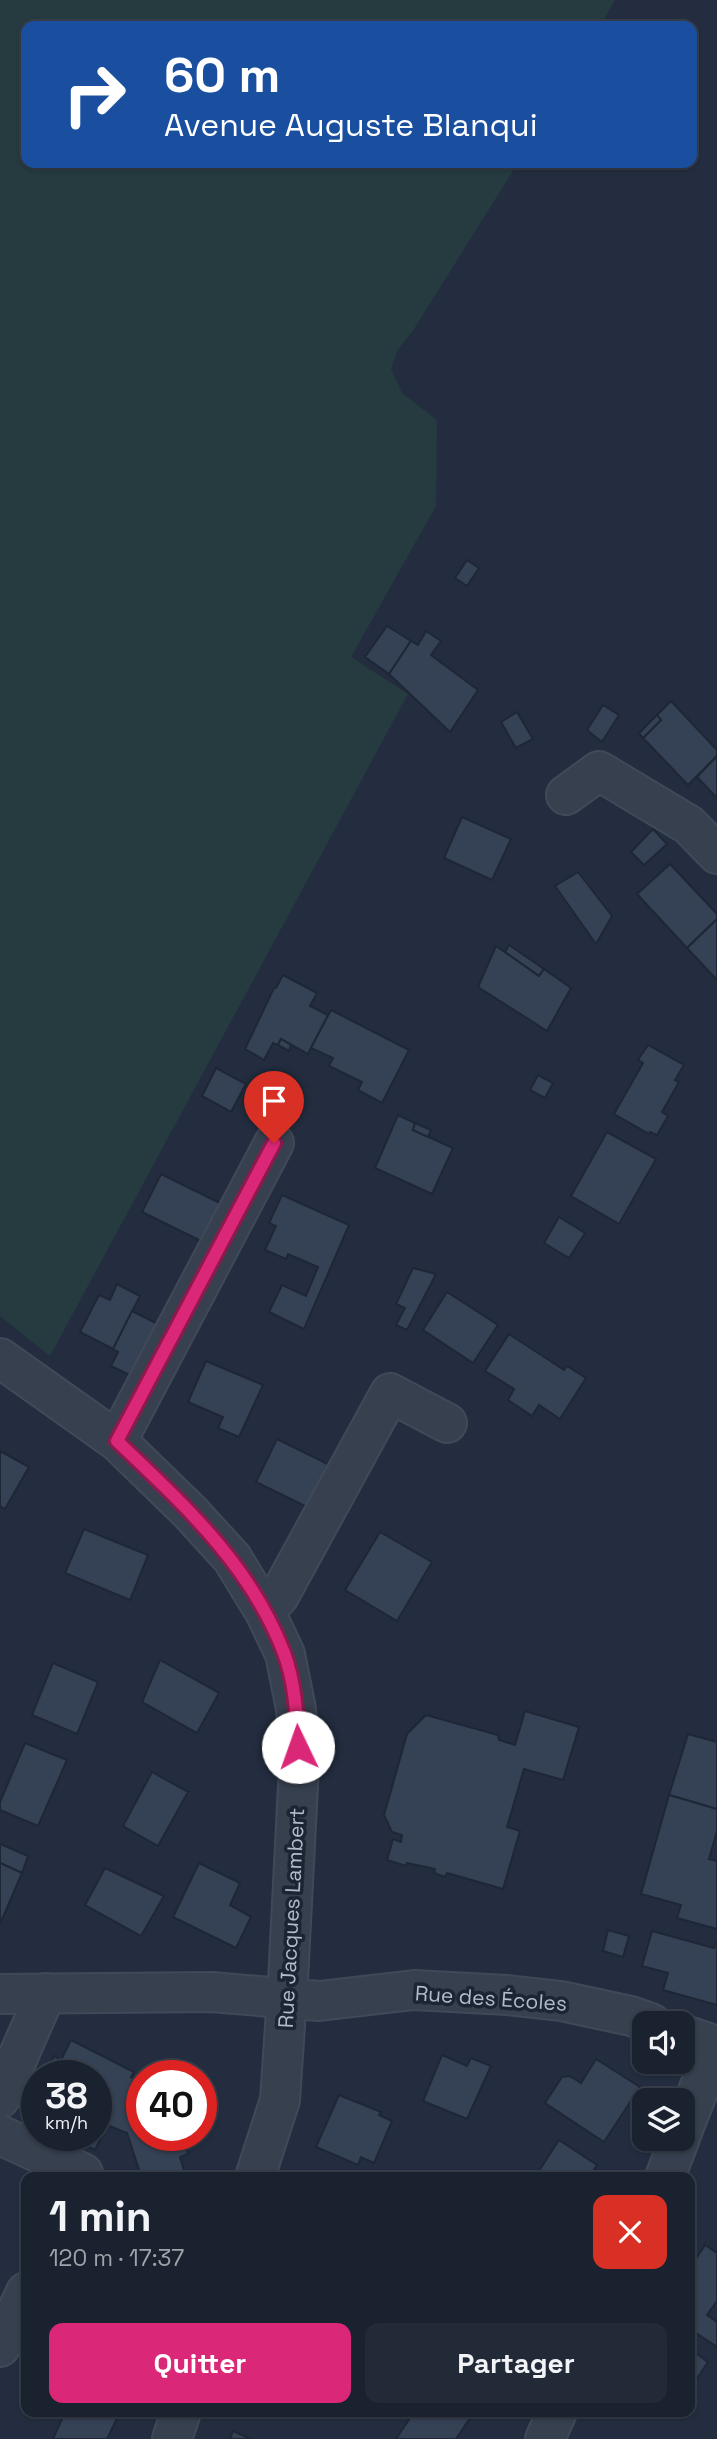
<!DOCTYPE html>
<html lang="fr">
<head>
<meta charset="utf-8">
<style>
  body { margin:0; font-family:"Space Grotesk",sans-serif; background:#232a37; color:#f1f3f6; height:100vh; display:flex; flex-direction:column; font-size:26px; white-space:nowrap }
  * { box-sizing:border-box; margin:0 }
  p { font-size:23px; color:#9fa4aa }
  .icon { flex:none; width:38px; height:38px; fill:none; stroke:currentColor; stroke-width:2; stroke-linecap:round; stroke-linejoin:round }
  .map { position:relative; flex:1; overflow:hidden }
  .sheet { position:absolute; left:21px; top:2172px; width:674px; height:245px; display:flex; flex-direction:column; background:#1a222f; border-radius:14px; box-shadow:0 2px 5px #0004,0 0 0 2px #383f4b }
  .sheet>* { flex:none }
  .top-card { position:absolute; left:21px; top:21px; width:676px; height:147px; border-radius:14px; box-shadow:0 2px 5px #0004,0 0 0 2px #383f4b; background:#1a4fa0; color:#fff; overflow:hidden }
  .tools { position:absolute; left:632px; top:2011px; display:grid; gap:14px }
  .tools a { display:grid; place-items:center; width:63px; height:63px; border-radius:14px; background:#1a222f; box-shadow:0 2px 5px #0004,0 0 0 2px #383f4b; font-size:35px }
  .speed { position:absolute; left:21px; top:2060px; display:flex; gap:14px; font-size:35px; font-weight:700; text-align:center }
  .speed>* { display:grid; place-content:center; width:91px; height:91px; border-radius:50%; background:#1a222f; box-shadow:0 2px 5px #0004,0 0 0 2px #383f4b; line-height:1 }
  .speed small { font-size:18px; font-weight:400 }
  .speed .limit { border:10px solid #d22; background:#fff; color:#111 }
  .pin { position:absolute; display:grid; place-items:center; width:60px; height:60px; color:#fff; margin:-72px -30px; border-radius:50% 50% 50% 0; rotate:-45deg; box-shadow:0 0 7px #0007 }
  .pin .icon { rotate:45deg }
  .me { position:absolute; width:77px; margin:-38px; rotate:357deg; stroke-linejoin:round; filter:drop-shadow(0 0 5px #0008) }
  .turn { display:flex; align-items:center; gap:24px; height:147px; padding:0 28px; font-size:32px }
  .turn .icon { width:91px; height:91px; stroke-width:2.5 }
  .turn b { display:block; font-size:49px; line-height:60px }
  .round { display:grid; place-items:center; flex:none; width:74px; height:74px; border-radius:14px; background:#232a37 }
  .head { display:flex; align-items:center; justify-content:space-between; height:119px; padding:0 28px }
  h1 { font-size:42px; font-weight:700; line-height:52px }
  .button { display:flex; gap:14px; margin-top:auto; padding:14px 28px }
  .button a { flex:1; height:80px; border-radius:14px; background:#db2777; color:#fff; font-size:28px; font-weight:700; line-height:80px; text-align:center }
  .button a+a { background:#232a37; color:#f1f3f6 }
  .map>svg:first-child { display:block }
</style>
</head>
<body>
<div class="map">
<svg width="717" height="2439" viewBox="0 0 717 2439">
  <rect width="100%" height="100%" fill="#232d3f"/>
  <polygon fill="#253b40" points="0,0 615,0 600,26 26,26 26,163 518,163 414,329 397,351 391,369 402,393 437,420 436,506 351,657 408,694 50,1356 0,1316"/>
  <g fill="#354155" stroke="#1e2736" stroke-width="2">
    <polygon points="467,560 479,568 467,586 455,578"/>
    <polygon points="387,626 411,641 389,674 365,657"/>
    <polygon points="426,631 441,641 431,655 478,690 450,732 389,674 411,641 418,645"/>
    <polygon points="671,701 717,750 717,756 688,785 643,738 661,720 657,715"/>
    <polygon points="603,705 619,715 602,742 587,730"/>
    <polygon points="517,712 533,739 516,748 501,722"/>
    <polygon points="657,715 661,720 643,738 639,733"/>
    <polygon points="717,756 717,798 697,777"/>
    <polygon points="462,817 511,839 492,880 444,858"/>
    <polygon points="653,829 667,844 644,865 631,852"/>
    <polygon points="670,864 717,914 717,919 687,948 637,894"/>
    <polygon points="578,872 612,916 596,944 555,886"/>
    <polygon points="717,919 717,980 687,948"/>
    <polygon points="509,945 544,969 539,976 505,952"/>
    <polygon points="496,946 539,976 544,969 571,988 547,1031 478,987"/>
    <polygon points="283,975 317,993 310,1006 328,1015 308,1054 281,1039 278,1045 273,1043 264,1060 245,1049 274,988 276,988"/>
    <polygon points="331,1010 409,1050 382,1103 358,1090 362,1082 329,1066 333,1058 311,1048"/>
    <polygon points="281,1039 291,1045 289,1051 278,1045"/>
    <polygon points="648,1045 684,1065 675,1080 679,1082 662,1112 668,1116 657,1135 650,1132 649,1134 614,1114 643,1063 638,1060"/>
    <polygon points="216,1068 246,1084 231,1112 202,1096"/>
    <polygon points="538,1075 553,1083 545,1098 530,1090"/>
    <polygon points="398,1115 415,1123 413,1130 453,1148 432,1194 375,1168"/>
    <polygon points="415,1123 431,1130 428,1137 413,1130"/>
    <polygon points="607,1132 656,1159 619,1224 571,1196"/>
    <polygon points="161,1174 226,1206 207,1244 142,1212"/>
    <polygon points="282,1195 349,1225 304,1329 269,1312 282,1285 306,1296 318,1267 288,1254 286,1259 265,1250 276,1226 269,1223"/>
    <polygon points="559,1217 585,1233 569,1258 544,1243"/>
    <polygon points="413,1268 436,1274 407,1330 396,1325 405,1308 396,1304"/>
    <polygon points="117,1284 140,1296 113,1349 80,1332 99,1295 110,1300"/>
    <polygon points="447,1292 498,1325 473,1363 423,1330"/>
    <polygon points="132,1311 164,1327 138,1379 111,1366 118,1352 113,1349"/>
    <polygon points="509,1334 564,1370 567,1366 586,1378 560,1419 539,1405 532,1416 508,1400 514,1389 485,1371"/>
    <polygon points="206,1361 263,1385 239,1437 218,1428 223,1417 188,1402"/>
    <polygon points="277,1439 338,1469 317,1512 256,1482"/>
    <polygon points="0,1451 29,1467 5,1509 0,1506"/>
    <polygon points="84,1529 148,1555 130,1600 65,1573"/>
    <polygon points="380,1532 432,1562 397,1621 345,1590"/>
    <polygon points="160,1660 219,1693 197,1733 142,1702"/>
    <polygon points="53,1663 98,1682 77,1734 32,1715"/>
    <polygon points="525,1711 579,1727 563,1780 524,1769 507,1827 520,1831 503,1889 447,1873 445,1877 434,1873 435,1869 407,1863 406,1866 387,1860 393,1839 401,1842 402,1835 392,1832 384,1815 407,1734 426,1715 498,1735 499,1740 515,1745"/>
    <polygon points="688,1734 717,1742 717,1809 669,1795"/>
    <polygon points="25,1743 67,1760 38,1826 0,1810 0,1802"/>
    <polygon points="152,1772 188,1792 158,1846 123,1826"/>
    <polygon points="669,1795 717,1809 717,1831 709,1859 717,1861 717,1929 677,1918 681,1905 641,1894"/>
    <polygon points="0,1844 28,1856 22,1873 0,1863"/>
    <polygon points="0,1863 22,1873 0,1924"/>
    <polygon points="199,1863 240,1883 230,1905 251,1917 236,1948 173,1917"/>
    <polygon points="105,1868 164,1896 141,1936 85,1905"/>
    <polygon points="608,1930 629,1936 623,1957 603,1951"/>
    <polygon points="652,1931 714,1948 717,1941 717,2005 663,1990 668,1973 642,1966"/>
    <polygon points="71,2040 134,2072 131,2077 142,2082 142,2135 181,2135 188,2154 180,2157 186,2177 135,2177 139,2170 127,2133 107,2125 101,2138 96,2135 96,2076 44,2076 54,2056 61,2060"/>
    <polygon points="442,2055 467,2066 471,2058 491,2066 467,2119 423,2101"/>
    <polygon points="596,2059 640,2087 604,2142 545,2103 562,2077 570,2076 581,2083"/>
    <polygon points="339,2095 381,2112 379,2115 392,2121 374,2163 361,2157 358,2165 316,2147"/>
    <polygon points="65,2135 96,2135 101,2138 95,2150"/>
    <polygon points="559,2140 597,2165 589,2177 535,2177"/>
    <polygon points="705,2245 717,2253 717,2301 707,2315 717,2322 717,2347 690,2329 690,2314 694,2308 690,2305 690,2268"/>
    <polygon points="690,2349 708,2362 690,2389"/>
    <polygon points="65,2412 120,2412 107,2439 53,2439"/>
    <polygon points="414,2412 474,2412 456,2439 396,2439"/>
    <polygon points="233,2431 251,2439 230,2439"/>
  </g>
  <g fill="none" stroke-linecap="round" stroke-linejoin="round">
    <defs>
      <g id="minor">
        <polyline points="566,795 599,771 689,825 717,854"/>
        <polyline points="0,1358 117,1441 190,1512 232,1558 265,1612 285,1654 296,1709 299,1766 288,1981 280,2100 255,2177"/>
        <polyline points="117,1441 274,1143"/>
        <polyline points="265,1612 279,1596 390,1393 447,1423"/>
        <polyline points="0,1994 211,1992 319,2001 414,1990 507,1995 561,2001 631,2016 651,2023"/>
        <polyline points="682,2034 717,2046"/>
        <polyline points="0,2098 46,1993"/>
        <polyline points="682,2132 716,2045"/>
        <polyline points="0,2135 83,2173 81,2177"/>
        <polyline points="665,2177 680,2138"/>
        <polyline points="0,2347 26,2292"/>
        <polyline points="172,2439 181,2412"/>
        <polyline points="545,2439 557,2412"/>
      </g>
    </defs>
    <use href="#minor" stroke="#404958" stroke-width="42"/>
    <use href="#minor" stroke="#37404f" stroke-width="38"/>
  </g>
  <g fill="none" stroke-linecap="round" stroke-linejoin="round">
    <defs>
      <path id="route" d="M274,1143L117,1441C184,1505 250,1564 284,1653C295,1682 297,1716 298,1747"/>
    </defs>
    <use href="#route" stroke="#8e194d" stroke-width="18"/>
    <use href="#route" stroke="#db2777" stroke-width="12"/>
  </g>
  <g text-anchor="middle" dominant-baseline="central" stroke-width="7" stroke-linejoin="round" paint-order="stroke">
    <g font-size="21" fill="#b3bbca" stroke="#1c2534">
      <text transform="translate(291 1918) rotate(-87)">Rue Jacques Lambert</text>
      <text transform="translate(491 1998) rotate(4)">Rue des Écoles</text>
    </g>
  </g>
</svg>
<div class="tools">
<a><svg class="icon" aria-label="sound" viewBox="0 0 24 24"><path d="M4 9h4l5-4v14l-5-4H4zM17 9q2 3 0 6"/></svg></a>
<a><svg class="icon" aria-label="layers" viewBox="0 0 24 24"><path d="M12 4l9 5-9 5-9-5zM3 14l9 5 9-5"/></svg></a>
</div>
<div class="speed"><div>38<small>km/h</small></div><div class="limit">40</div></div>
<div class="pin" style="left:274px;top:1143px;background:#d93025"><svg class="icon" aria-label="arrive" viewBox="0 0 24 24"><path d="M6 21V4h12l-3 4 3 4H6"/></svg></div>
<svg class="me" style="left:298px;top:1747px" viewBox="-20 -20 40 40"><circle r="19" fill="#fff"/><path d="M0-13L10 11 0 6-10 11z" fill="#db2777"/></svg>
<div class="top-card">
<div class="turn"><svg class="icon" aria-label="right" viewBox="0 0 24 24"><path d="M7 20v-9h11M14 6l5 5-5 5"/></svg><div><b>60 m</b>Avenue Auguste Blanqui</div></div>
</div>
<section class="sheet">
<div class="head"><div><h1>1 min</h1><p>120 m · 17:37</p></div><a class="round" style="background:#d93025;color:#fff"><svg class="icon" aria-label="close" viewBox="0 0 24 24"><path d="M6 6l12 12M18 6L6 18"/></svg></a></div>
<div class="button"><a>Quitter</a><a>Partager</a></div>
</section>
</div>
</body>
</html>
